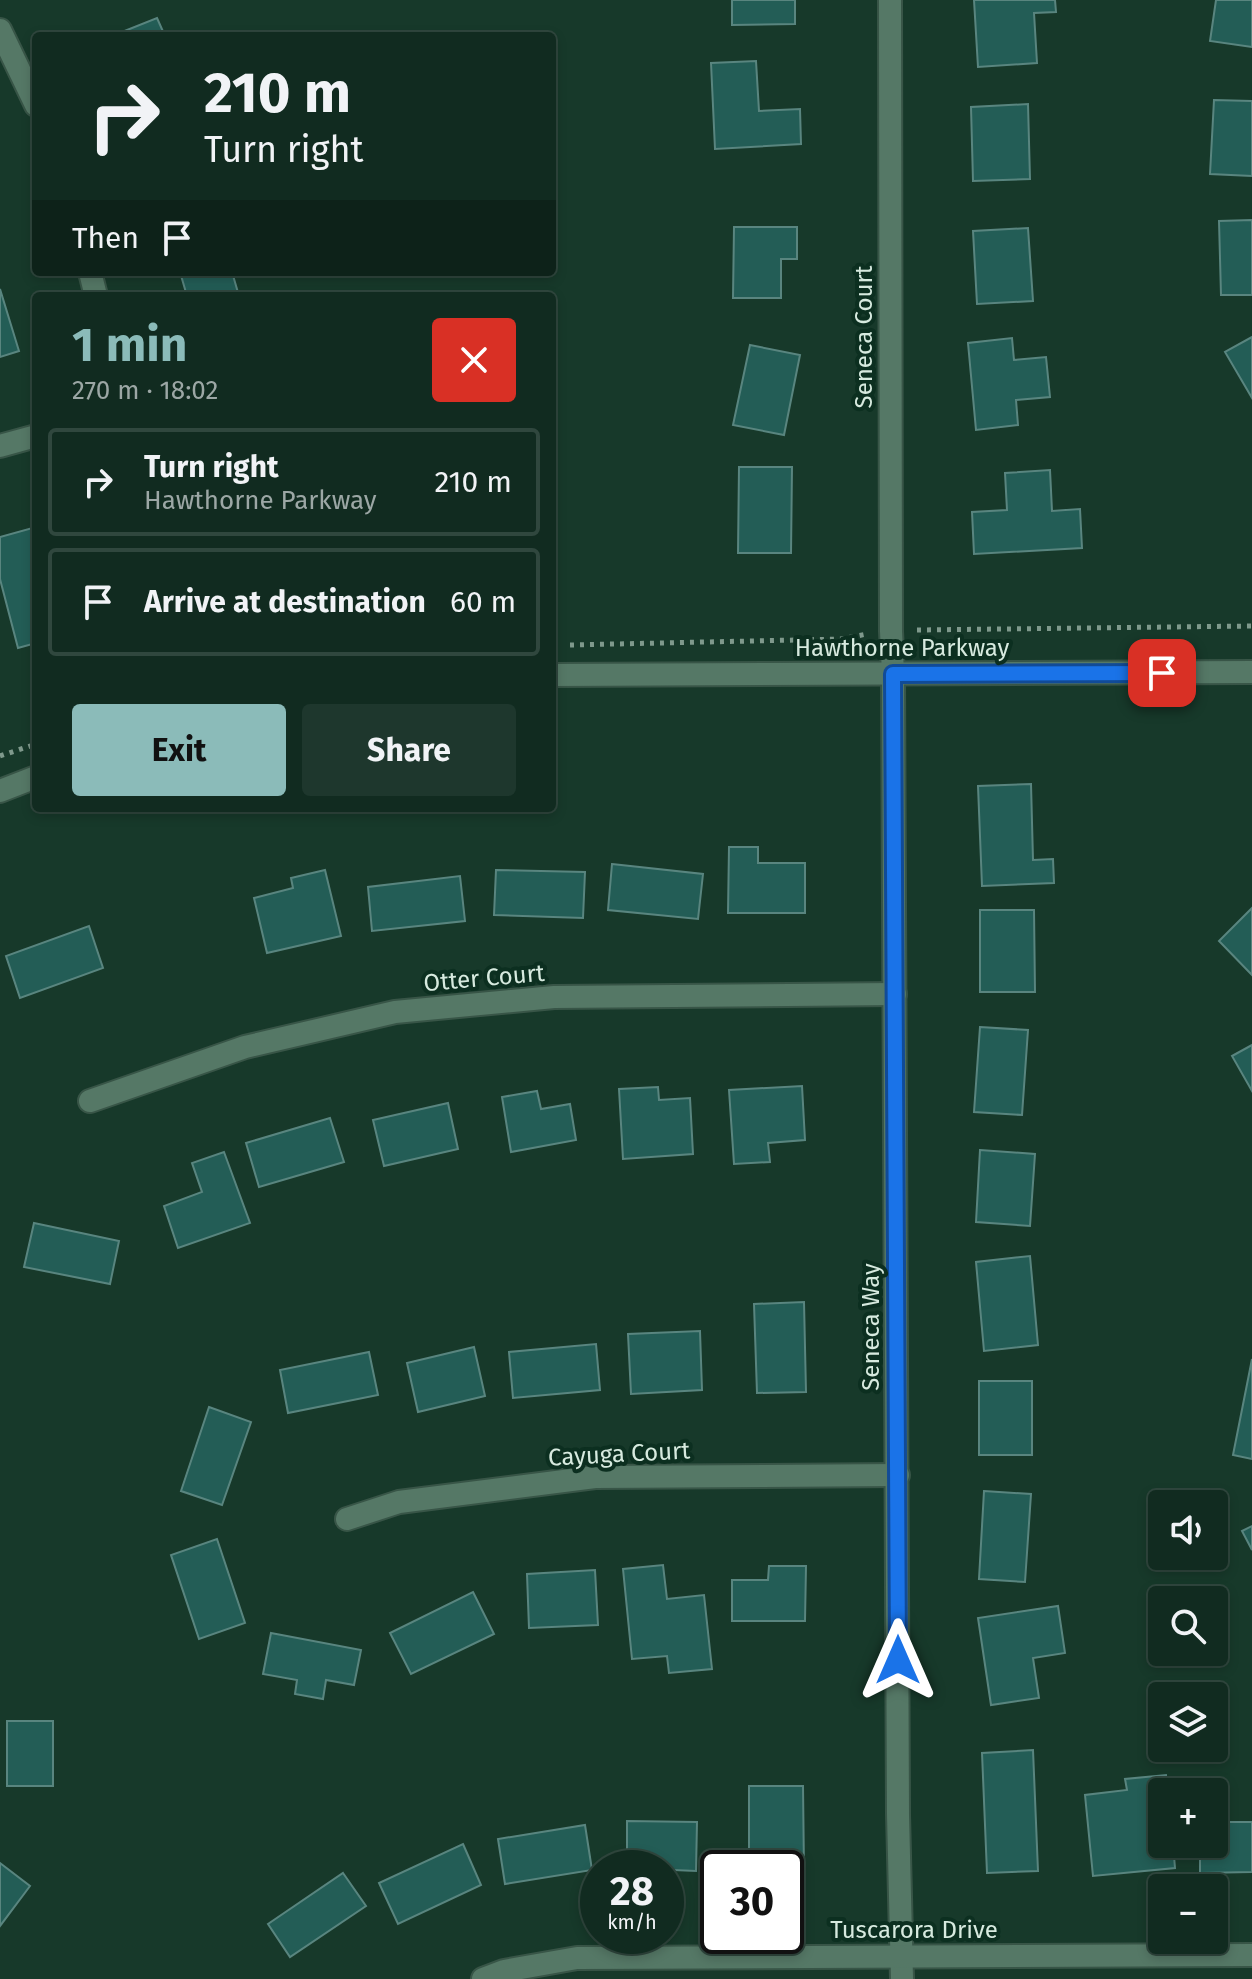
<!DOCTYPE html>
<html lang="en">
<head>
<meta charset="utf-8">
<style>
  body { margin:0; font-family:"Fira Sans",sans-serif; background:#1e372d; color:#f1f3f6; height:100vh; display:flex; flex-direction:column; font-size:30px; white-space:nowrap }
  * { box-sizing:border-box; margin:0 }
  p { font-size:26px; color:#9ca7a5 }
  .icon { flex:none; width:44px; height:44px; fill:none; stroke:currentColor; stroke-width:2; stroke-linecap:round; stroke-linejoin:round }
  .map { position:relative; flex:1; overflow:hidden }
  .sheet { position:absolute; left:32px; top:292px; width:524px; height:520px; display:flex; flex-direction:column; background:#112b20; border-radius:8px; box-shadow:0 4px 12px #0003,0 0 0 2px #30473e }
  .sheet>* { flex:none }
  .top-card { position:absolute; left:32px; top:32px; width:524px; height:244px; border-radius:8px; box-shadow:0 4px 12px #0003,0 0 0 2px #30473e; background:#112b20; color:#f1f3f6; overflow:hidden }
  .fabs { position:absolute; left:1148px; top:1490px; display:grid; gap:16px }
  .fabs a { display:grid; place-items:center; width:80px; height:80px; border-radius:8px; background:#112b20; box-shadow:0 4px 12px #0003,0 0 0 2px #30473e; font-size:40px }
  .speed { position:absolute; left:580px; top:1850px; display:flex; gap:16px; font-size:40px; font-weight:700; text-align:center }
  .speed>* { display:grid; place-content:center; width:104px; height:104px; border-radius:50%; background:#112b20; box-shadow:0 4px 12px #0003,0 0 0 2px #30473e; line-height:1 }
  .speed small { font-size:20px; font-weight:400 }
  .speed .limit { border:4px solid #111; border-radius:12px; background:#fff; color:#111 }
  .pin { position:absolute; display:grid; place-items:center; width:68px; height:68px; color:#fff; margin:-34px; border-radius:16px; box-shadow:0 4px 12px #0006 }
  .me { position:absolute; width:88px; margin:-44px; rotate:0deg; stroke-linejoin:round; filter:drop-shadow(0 0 6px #0008) }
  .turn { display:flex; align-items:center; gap:28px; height:168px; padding:0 40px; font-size:36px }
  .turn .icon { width:104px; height:104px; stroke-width:2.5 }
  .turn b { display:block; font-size:56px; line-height:68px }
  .then { display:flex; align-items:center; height:76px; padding:0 40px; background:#0003; gap:16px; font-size:30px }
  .round { display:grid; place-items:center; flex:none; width:84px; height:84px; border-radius:8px; background:#1e372d }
  .summary { display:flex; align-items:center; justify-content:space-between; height:136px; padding:0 40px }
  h1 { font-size:48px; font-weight:700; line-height:60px; color:#8bbbb9 }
  .action { display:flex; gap:16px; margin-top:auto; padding:16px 40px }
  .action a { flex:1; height:92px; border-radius:8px; background:#8bbbb9; color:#111; font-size:32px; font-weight:700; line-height:92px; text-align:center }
  .action a+a { background:#1e372d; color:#f1f3f6 }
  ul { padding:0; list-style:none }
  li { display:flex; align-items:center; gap:24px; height:108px; margin:0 16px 12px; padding:0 24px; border:4px solid #30473e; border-radius:8px }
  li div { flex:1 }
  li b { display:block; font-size:30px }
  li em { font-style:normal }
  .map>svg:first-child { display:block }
</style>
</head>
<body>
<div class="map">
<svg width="1252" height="1979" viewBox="0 0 1252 1979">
  <rect width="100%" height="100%" fill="#17392a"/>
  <g fill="#235d56" stroke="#59857f" stroke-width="2">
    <polygon points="732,0 795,0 795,24 732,25"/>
    <polygon points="974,0 1055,0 1056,12 1034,13 1037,63 978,67"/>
    <polygon points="1216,0 1252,0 1252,47 1210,41"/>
    <polygon points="157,18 165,36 112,36"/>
    <polygon points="756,61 759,111 800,109 801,144 715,149 711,63"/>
    <polygon points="1214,100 1252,101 1252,176 1210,174"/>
    <polygon points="1028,104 1030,179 973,181 971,107"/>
    <polygon points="1252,220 1252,295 1221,295 1219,221"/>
    <polygon points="734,227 797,227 797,259 781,259 781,298 733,298"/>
    <polygon points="1028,228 1033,301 977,304 973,231"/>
    <polygon points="180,272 232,272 239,296 187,296"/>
    <polygon points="0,289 19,351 0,357"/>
    <polygon points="1252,337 1252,398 1225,352"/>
    <polygon points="1012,338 1014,360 1046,357 1050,397 1016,400 1018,425 976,430 968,343"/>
    <polygon points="750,345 800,355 784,435 733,425"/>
    <polygon points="739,467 792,467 791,553 738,553"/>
    <polygon points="1050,470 1052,511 1080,509 1082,548 974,554 972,512 1007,510 1005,473"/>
    <polygon points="36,527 36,643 18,648 0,579 0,537"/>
    <polygon points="1031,784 1033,860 1053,859 1054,883 982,886 978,786"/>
    <polygon points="729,847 758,847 758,863 805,863 805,913 728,913"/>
    <polygon points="612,864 703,874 698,919 608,910"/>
    <polygon points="325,870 341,936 267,953 254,898 293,888 291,878"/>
    <polygon points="496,870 585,872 583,918 494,915"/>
    <polygon points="460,876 465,921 372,931 368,887"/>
    <polygon points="1252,908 1252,975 1219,941"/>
    <polygon points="980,910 1034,910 1035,992 980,992"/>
    <polygon points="89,926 103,968 20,998 6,956"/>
    <polygon points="980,1027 1028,1030 1022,1115 974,1112"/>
    <polygon points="1252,1045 1252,1091 1232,1056"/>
    <polygon points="802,1086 805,1140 768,1143 770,1162 734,1164 729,1090"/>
    <polygon points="658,1087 659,1100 690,1098 693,1154 623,1159 619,1089"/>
    <polygon points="537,1091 541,1109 570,1104 576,1140 511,1152 502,1097"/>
    <polygon points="448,1103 458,1149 384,1166 373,1120"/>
    <polygon points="330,1118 344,1162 259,1187 246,1143"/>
    <polygon points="980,1150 1035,1154 1030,1226 976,1222"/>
    <polygon points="224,1152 250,1223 178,1248 164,1206 202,1192 192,1163"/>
    <polygon points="34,1223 119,1241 110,1284 24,1267"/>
    <polygon points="1030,1256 1038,1345 984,1351 976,1262"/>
    <polygon points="804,1302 806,1392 757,1393 754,1304"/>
    <polygon points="700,1331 702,1390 631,1394 628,1334"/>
    <polygon points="596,1344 600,1390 513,1398 509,1352"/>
    <polygon points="474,1347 485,1396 418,1412 407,1363"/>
    <polygon points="369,1352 378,1395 288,1413 280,1370"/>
    <polygon points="1252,1359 1252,1459 1233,1455"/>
    <rect x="979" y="1381" width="53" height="74"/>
    <polygon points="209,1407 251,1422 222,1505 181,1491"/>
    <polygon points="984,1491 1031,1494 1025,1582 979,1579"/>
    <polygon points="1252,1526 1252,1550 1242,1531"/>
    <polygon points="217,1539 245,1623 199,1639 171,1555"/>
    <polygon points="663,1565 667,1599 704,1595 712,1669 669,1673 667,1656 632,1659 623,1569"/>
    <polygon points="769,1566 806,1566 805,1621 732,1621 732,1580 768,1580"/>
    <polygon points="595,1570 598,1625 529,1628 527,1574"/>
    <polygon points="473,1592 494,1634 411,1674 390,1633"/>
    <polygon points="1058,1606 1065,1653 1033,1658 1039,1698 991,1705 978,1618"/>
    <polygon points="271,1633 361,1650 354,1685 326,1680 323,1699 295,1694 297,1680 263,1674"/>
    <rect x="7" y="1721" width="46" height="65"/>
    <polygon points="1033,1750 1038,1871 987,1873 982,1753"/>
    <polygon points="1166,1775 1168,1792 1162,1792 1162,1844 1173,1844 1175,1868 1093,1876 1085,1795 1127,1790 1125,1779"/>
    <polygon points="749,1786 803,1786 804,1871 786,1871 786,1868 749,1868"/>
    <polygon points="627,1821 697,1822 696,1871 627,1868"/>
    <polygon points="1214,1822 1252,1822 1252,1872 1200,1873 1200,1844 1214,1844"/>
    <polygon points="585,1825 592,1870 505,1884 498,1839"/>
    <polygon points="463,1844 481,1885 398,1924 379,1883"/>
    <polygon points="0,1863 30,1886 0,1926"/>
    <polygon points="343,1873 366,1906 290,1957 268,1924"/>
  </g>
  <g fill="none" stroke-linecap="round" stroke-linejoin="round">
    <defs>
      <g id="minor">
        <polyline points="890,0 891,631 893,674 898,1814 902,1979"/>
        <polyline points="0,30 36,105"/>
        <polyline points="90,272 96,296"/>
        <polyline points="0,446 36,436"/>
        <polyline points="552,675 1252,672"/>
        <polyline points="0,791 36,777"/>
        <polyline points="90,1101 245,1047 395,1012 554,997 895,994"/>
        <polyline points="347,1519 399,1502 595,1477 898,1475"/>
        <polyline points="483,1979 504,1971 577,1958 1252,1955"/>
      </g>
    </defs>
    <use href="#minor" stroke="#385547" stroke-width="26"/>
    <g stroke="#7f998c" stroke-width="5" stroke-dasharray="4 6" stroke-linecap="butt">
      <polyline points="917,630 1252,626"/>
      <polyline points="570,645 841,639 867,634"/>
      <polyline points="0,756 36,744"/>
    </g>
    <use href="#minor" stroke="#557866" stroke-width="22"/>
  </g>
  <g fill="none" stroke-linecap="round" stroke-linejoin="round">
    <defs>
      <polyline id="route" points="898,1660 893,674 1162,673"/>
    </defs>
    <use href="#route" stroke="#114b97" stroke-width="20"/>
    <use href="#route" stroke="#1a73e8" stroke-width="14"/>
  </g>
  <g text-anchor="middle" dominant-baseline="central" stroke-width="8" stroke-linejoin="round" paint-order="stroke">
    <g font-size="24" fill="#d7eadf" stroke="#0c2f20">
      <text transform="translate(864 337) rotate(-90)">Seneca Court</text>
      <text x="902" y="648">Hawthorne Parkway</text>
      <text transform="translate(484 978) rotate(-5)">Otter Court</text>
      <text transform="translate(871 1327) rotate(-90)">Seneca Way</text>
      <text transform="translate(619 1454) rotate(-3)">Cayuga Court</text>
      <text x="914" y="1930">Tuscarora Drive</text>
    </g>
  </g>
</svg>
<div class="fabs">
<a><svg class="icon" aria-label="sound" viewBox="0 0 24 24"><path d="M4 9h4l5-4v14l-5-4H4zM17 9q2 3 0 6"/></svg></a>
<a><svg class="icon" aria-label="search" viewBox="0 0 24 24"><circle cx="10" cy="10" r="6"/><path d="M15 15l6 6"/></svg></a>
<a><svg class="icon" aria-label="layers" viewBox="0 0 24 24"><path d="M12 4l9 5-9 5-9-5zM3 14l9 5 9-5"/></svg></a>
<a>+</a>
<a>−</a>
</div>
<div class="speed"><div>28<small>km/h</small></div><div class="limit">30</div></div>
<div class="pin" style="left:1162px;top:673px;background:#d93025"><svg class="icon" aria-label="arrive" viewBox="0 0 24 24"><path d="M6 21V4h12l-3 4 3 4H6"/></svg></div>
<svg class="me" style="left:898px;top:1660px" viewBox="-20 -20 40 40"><path d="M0-17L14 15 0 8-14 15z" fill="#1a73e8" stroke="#fff" stroke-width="4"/></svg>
<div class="top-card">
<div class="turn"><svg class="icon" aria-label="right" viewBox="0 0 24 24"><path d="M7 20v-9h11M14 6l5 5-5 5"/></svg><div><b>210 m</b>Turn right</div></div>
<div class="then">Then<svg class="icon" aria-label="arrive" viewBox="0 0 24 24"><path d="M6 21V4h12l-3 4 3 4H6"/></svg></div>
</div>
<section class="sheet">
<div class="summary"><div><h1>1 min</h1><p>270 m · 18:02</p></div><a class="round" style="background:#d93025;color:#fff"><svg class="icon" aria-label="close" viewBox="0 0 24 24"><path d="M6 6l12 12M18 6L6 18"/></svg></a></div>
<ul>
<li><svg class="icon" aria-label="right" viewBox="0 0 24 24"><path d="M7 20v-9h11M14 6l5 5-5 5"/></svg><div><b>Turn right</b><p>Hawthorne Parkway</p></div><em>210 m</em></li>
<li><svg class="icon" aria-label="arrive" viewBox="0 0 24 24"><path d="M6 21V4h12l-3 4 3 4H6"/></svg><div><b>Arrive at destination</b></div><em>60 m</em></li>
</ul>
<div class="action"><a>Exit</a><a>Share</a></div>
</section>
</div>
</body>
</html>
